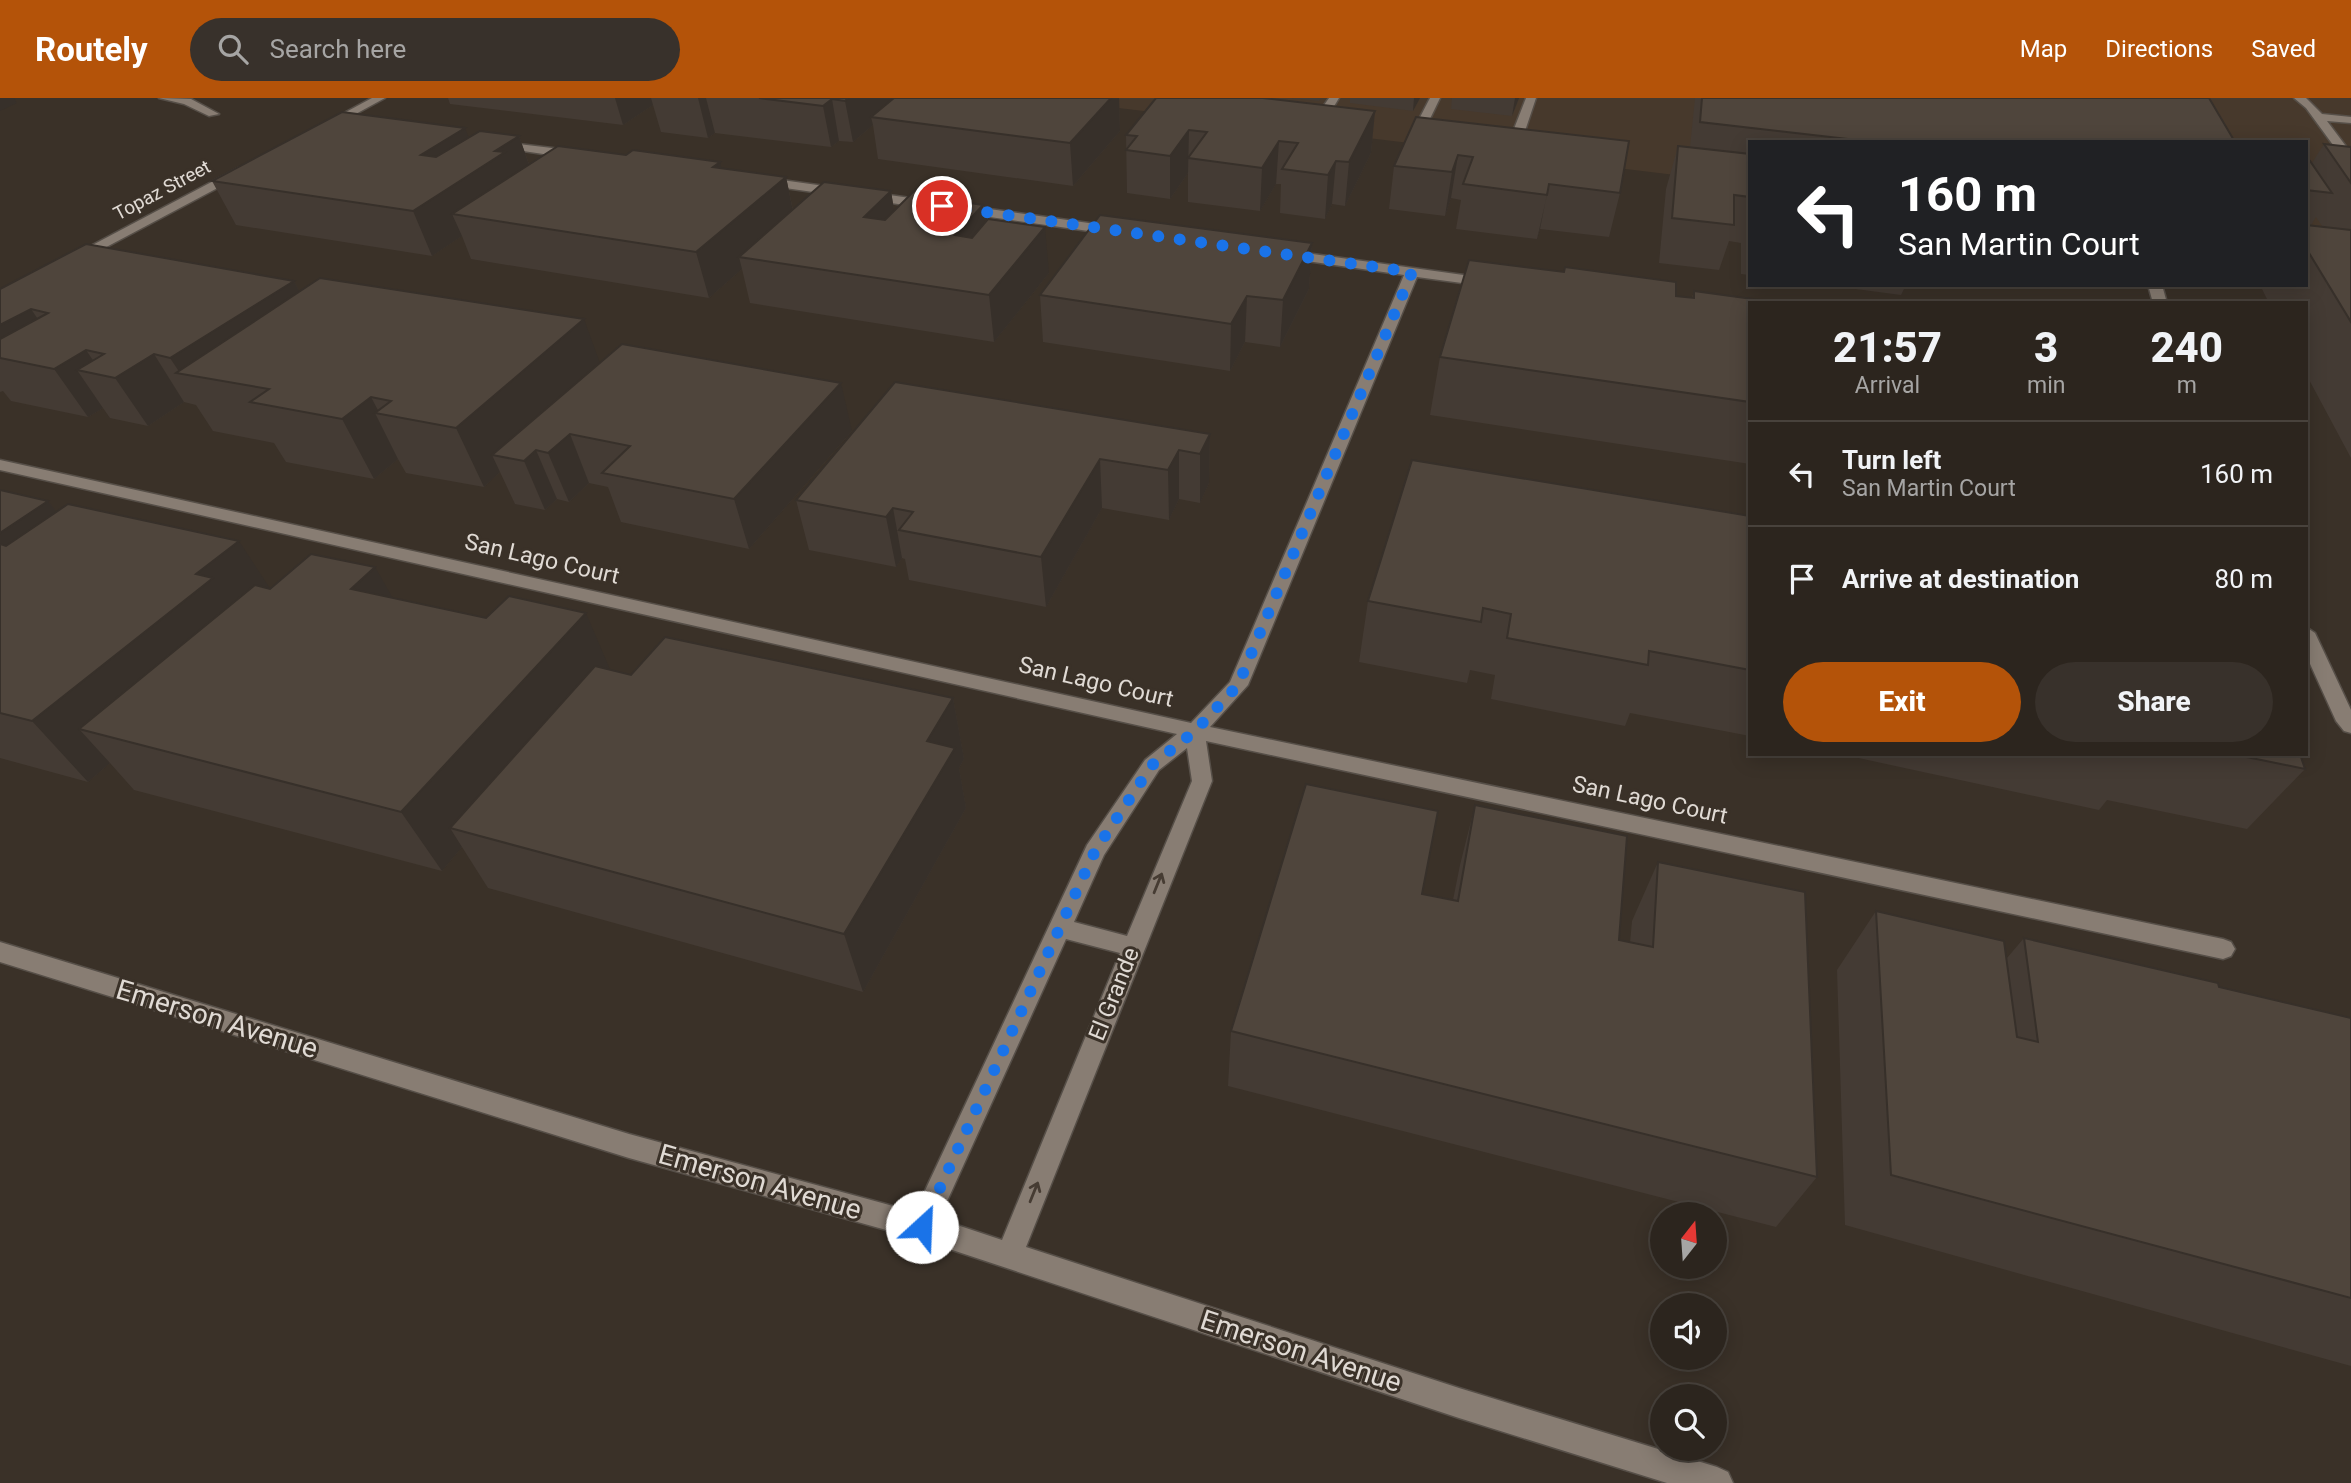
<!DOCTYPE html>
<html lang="en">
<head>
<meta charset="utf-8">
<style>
  body { margin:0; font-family:Roboto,sans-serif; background:#38312b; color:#f1f3f6; height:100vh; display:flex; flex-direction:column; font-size:26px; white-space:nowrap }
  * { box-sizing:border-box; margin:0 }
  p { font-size:23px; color:#a6a5a4 }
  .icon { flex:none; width:38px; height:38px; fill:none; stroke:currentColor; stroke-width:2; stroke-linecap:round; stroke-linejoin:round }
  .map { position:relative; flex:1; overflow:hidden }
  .details { position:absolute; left:1748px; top:203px; width:560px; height:455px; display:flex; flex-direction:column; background:#2c251e; border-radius:0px; box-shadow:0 4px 18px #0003,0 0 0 2px #48423c }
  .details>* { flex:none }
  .banner { position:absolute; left:1748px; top:42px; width:560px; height:147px; border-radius:0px; box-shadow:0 4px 18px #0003,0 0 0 2px #48423c; background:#202124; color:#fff; overflow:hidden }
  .needle { width:46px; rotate:17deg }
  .buttons { position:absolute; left:1650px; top:1104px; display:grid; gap:14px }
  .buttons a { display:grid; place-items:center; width:77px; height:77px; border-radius:50%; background:#2c251e; box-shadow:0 4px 18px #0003,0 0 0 2px #48423c; font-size:35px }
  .pin { position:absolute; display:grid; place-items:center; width:60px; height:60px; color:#fff; margin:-30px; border:4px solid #fff; border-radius:50%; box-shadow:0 2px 7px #0007 }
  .me { position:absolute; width:77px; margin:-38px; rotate:25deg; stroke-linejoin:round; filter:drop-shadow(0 0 5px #0008) }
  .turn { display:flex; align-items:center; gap:24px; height:147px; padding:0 35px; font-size:32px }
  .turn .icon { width:91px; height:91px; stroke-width:2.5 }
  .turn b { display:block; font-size:49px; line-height:60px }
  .eta { display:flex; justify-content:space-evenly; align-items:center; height:119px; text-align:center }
  .eta b { font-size:42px; font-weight:800; line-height:49px }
  .button { display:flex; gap:14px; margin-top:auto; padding:14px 35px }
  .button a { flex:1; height:80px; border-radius:42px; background:#b45309; color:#fff; font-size:28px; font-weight:800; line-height:80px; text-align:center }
  .button a+a { background:#38312b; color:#f1f3f6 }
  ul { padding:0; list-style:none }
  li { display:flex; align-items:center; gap:21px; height:105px; padding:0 35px; border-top:2px solid #48423c }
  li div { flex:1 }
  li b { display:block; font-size:26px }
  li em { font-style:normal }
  header { display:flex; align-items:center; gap:42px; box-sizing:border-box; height:98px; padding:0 35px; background:#b45309; color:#fff }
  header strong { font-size:33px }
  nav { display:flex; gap:38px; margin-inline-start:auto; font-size:24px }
  .search { width:490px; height:63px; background:#38312b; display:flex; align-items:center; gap:18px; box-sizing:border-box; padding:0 24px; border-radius:38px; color:#a6a5a4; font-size:26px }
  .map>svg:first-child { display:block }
</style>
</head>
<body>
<header>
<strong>Routely</strong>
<div class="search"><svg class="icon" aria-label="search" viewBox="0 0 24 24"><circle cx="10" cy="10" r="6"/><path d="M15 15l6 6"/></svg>Search here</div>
<nav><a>Map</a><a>Directions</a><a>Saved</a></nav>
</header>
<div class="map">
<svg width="2351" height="1385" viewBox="0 0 2351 1385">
  <rect width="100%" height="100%" fill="#3a3128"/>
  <polygon fill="#47392c" points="1036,0 2351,0 2351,158 2307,153 2306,44 1750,44 1750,86"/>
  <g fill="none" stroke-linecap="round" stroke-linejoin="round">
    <defs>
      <g id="minor">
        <polygon points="159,0 191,1 219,16 209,18 184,6"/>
        <polygon points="372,0 385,0 330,30 320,28"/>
        <polygon points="1329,0 1339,0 1330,15 1322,15 1320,13"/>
        <polygon points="1430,0 1440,0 1427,27 1419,27 1417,25"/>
        <polygon points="1526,0 1536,0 1524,36 1518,39 1512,36"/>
        <polygon points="2294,0 2306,0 2322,16 2351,19 2351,25 2327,23 2351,55 2351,67 2347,66 2306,10"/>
        <polygon points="494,43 577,53 583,57 577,61 490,48 488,46"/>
        <polygon points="238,70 242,71 242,77 80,163 70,163 68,160"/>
        <polygon points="761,79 1117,129 1123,133 1117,137 757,86 757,80"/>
        <path d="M1284,152L1492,181L1499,185L1492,189L1417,179L1248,587L1210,629L2223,841L2231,844L2235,851L2231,858L2223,861L1206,643L1212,683L1026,1149L1459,1290L1717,1369L1728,1374L1733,1385H1667L1459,1320L922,1142L629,1060L0,864V844L629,1036L915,1114L1087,747L1145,662L1177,636L0,372V362L1191,625L1230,584L1404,177L1279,159V153ZM1187,650L1192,683L1127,838L1074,824L1104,757L1159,672ZM1066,841L1120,855L1002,1142L939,1121Z"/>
        <polygon points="2148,187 2162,187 2167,205 2153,205"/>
        <polygon points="2306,529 2315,535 2351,612 2351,635 2344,633 2336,623 2306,557"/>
      </g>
    </defs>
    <use href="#minor" stroke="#564f48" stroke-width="3"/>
    <use href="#minor" fill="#887d73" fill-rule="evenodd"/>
  </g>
  <g fill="#443b34" fill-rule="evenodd">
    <polygon points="448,0 1119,0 1120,33 1073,88 878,61 873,27 853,44 839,43 831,49 715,35 708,40 661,34 653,7 623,27 450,6"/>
    <polygon points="1292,0 1321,0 1319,3"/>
    <polygon points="1350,0 1420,0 1413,13 1350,5"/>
    <polygon points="1452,0 1519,0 1512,18 1451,11"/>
    <polygon points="1695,0 2209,0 2235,44 1750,44 1750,177 1741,176 1741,145 1729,143 1719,172 1659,165 1666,91 1678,48 1690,49"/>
    <polygon points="1375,13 1371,55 1345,108 1332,106 1325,121 1280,115 1281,86 1276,86 1260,113 1188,104 1188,75 1170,101 1127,95 1126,37"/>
    <polygon points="1416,19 1620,95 1609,139 1540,131 1537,141 1456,131 1461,102 1451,100 1445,118 1389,111 1394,68"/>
    <polygon points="519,38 529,66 721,71 786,79 793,112 891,93 894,113 956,97 957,103 1049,175 994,244 750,205 742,171 709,200 471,161 462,138 432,158 236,127 212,83 469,39"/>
    <path d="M2324,46L2351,49V360L2306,276V205H2269L2260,187H2306V62L2312,65ZM2316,119L2322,128L2311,127Z"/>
    <polygon points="1312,145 1309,191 1280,249 1245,244 1230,273 1043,244 1040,197"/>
    <polygon points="294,183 299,193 600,265 852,333 749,451 621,424 608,389 589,385 569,404 557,401 545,412 515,406 500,374 484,389 406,375 398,361 374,381 286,364 274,345 213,333 196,307 184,304 148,328 110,320 103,310 88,319 11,303 3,293 0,294 0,191"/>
    <polygon points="1848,187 1906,187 1901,197 1848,190"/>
    <polygon points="1694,193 1750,205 1750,366 1430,317 1440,259 1676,198 1692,200"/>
    <polygon points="1210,336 1209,385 1200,405 1179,401 1169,422 1102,410 1046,509 909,482 905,461 902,460 896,469 809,452 796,402"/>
    <polygon points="0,392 48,403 56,414 270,491 393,500 611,572 631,577 953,600 964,661 959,670 966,710 863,894 488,790 462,749 442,773 134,692 110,665 88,684 0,660"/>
    <polygon points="1750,418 1750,638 1630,615 1625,628 1491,601 1495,577 1470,572 1467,585 1359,564 1368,503"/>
    <polygon points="1840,656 2300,656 2305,671 2247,731 2107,702 2099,712"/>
    <polygon points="1475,707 1619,842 1630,845 1632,823 1658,764 1817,1079 1776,1129 1228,988 1231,933 1422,796 1453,802 1460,767"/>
    <polygon points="1876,813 2007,860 2024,840 2219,889 2351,920 2351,1268 1845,1127 1837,872"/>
  </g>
  <g fill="#37302a">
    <polygon points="0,0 14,0 17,5 0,13"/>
    <polygon points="615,0 651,0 653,7 623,27"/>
    <polygon points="698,0 706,0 715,35 708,40"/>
    <polygon points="848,0 903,0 871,19 873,27 853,44 845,3"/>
    <polygon points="1111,0 1119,0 1120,33 1073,88 1070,45"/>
    <polygon points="1414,0 1420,0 1413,13"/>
    <polygon points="1515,0 1519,0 1512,18"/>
    <polygon points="832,1 839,43 831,49 823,8"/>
    <polygon points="1375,13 1371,55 1345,108 1349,64"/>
    <polygon points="465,30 481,70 495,53 519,38 534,81 452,116 462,138 432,158 413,113 421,57"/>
    <polygon points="1189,32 1188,75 1170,101 1170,58"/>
    <polygon points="1279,43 1276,86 1260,113 1262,70"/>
    <polygon points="1458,57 1451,100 1445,118 1452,74"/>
    <polygon points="1336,63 1332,106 1325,121 1328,77"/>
    <polygon points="720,64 731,108 713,69"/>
    <polygon points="786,79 795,123 739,159 742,171 709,200 696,154"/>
    <polygon points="1549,86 1540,131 1537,141 1547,97"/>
    <polygon points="891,93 898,137 864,119"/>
    <polygon points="956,97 961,131 983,107 988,152 960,183 951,102"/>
    <polygon points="1045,129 1049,175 994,244 989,197"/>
    <polygon points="1312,145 1309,191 1280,249 1283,202"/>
    <polygon points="294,183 318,230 180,275 170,260"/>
    <polygon points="1247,198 1245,244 1230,273 1231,226"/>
    <polygon points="31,211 63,258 0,260 0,227"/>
    <polygon points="584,221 605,279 492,357 500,374 484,389 456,330"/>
    <polygon points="86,252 103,277 77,272 103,310 88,319 54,271"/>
    <polygon points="154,256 184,304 148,328 115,280"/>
    <polygon points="841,285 852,333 749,451 734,401"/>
    <polygon points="371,299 380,316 375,315 398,361 374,381 342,321"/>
    <polygon points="570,336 589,385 569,404 548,355"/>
    <polygon points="1210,336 1209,385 1200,405 1200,356"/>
    <polygon points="536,352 557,401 545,412 524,363"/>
    <polygon points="1179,352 1179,401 1169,422 1168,372"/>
    <polygon points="1100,361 1102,410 1046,509 1041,459"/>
    <polygon points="48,403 95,463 0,458 0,435"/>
    <polygon points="893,410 902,460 896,469 886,419"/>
    <polygon points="239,443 279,504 79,631 110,665 88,684 32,623 196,476"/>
    <polygon points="375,469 410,530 351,491"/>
    <polygon points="586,515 612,576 450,730 462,749 442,773 401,714"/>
    <polygon points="953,600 964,661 959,670 966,710 863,894 844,836 927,643"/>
  </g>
  <g fill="#4f453c" stroke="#37302a" stroke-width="2">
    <polygon points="759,0 848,0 845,3 832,1 823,8"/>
    <polygon points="894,0 1111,0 1070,45 871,19"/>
    <polygon points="1156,0 1263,0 1375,13 1349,64 1336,63 1328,77 1282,71 1298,45 1279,43 1262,70 1188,60 1207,34 1189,32 1170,58 1126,52 1137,38 1126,37"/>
    <polygon points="1702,0 2209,0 2235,44 1874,44 1700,24"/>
    <polygon points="342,14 465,30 421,57 436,59 480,33 519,38 495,53 505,54 413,113 212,83"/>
    <polygon points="1416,19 1629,43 1620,95 1549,86 1547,97 1463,86 1473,59 1458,57 1452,74 1394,68"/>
    <polygon points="2324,46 2351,49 2351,85"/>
    <polygon points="558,48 626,57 633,52 720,64 713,69 786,79 696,154 452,116"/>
    <polygon points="1678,48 1750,56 1750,99 1734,97 1734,127 1672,120"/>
    <polygon points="2306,62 2310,63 2332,95 2306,92"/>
    <polygon points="824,84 891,93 864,119 885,122 916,91 956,97 951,102 983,107 955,137 972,140 988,121 1045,129 989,197 739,159"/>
    <polygon points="1100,117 1312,145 1283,202 1247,198 1231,226 1040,197"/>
    <polygon points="2306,127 2351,132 2351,224 2306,150"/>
    <polygon points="86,146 294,183 170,260 154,256 115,280 77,272 104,256 86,252 54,271 0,260 0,241 48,215 31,211 0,227 0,191"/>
    <polygon points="1469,162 1564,174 1565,169 1676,184 1676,198 1694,200 1694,193 1782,205 1750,205 1750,304 1440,259"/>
    <polygon points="320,180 584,221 456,330 375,315 391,303 371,299 342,321 250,304 269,291 176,275"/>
    <polygon points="622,246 841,285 734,401 602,375 630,348 570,336 548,355 536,352 524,363 492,357"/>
    <polygon points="895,284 1210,336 1200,356 1179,352 1168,372 1100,361 1041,459 899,432 913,414 893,410 886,419 796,402"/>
    <polygon points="1412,362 1750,418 1750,572 1649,553 1648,567 1507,540 1511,516 1483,510 1481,524 1368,503"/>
    <polygon points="0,392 48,403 0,435"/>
    <polygon points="68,406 239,443 196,476 213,480 32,623 0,615 0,446 6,448"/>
    <polygon points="311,456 375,469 351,491 486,520 509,498 586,515 401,714 79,631 255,487 270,491"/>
    <polygon points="665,539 953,600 927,643 955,650 844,836 450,730 595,568 631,577"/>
    <polygon points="2232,656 2300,656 2305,671"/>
    <polygon points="1306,686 1438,713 1422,796 1458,803 1475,707 1627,738 1619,842 1653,849 1658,764 1805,794 1817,1079 1231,933"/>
    <polygon points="1876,813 2004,843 2017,939 2038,944 2024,840 2218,885 2219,889 2351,920 2351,1200 1891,1077"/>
  </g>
  <defs><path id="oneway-shaft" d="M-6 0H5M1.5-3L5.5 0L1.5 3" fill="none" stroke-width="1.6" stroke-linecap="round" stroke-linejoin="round" transform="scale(1.75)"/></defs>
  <g stroke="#463c33">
    <use href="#oneway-shaft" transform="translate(1158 785) rotate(-68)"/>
    <use href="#oneway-shaft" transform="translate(1034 1094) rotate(-68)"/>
  </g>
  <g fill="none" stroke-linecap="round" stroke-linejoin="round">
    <polyline stroke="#1a73e8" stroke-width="12" stroke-dasharray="0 21.6" points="922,1129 1095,753 1152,667 1195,633 1238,587 1412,174 942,108"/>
  </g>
  <g text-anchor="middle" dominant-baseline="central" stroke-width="6" stroke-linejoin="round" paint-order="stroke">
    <g font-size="19" fill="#e0dad4" stroke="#3a3128">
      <text transform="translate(162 92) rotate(-28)">Topaz Street</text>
    </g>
    <g font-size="23" fill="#e0dad4" stroke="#3a3128">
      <text transform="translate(542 461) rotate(13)">San Lago Court</text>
      <text transform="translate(1096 584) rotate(13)">San Lago Court</text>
      <text transform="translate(1650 702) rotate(12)">San Lago Court</text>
      <text transform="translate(1114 896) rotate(-68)">El Grande</text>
    </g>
    <g font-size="28" fill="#e0dad4" stroke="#3a3128">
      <text transform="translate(217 921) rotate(17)">Emerson Avenue</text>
      <text transform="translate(760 1084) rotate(16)">Emerson Avenue</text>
      <text transform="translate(1301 1253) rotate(18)">Emerson Avenue</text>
    </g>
  </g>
</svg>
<div class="buttons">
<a><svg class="needle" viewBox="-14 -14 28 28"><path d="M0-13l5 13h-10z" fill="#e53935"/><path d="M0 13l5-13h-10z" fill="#a6a5a4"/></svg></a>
<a><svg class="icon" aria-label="sound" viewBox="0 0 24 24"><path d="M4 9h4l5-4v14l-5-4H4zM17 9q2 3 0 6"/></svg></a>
<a><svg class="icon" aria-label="search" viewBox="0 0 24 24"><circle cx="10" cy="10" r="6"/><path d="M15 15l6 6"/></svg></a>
</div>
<div class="pin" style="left:942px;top:108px;background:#d93025"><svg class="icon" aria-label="arrive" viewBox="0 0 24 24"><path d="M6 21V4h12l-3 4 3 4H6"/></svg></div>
<svg class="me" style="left:922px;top:1129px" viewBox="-20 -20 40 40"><circle r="19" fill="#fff"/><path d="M0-13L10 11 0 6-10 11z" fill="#1a73e8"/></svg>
<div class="banner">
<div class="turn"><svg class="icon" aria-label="left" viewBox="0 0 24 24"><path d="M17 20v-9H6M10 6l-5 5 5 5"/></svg><div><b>160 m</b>San Martin Court</div></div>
</div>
<section class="details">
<div class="eta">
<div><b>21:57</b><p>Arrival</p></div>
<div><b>3</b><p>min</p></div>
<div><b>240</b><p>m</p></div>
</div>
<ul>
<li><svg class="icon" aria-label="left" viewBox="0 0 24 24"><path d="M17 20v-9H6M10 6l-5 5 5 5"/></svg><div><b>Turn left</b><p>San Martin Court</p></div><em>160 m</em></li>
<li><svg class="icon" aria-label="arrive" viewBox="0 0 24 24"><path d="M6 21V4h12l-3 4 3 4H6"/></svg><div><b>Arrive at destination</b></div><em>80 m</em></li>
</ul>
<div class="button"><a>Exit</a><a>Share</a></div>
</section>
</div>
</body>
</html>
